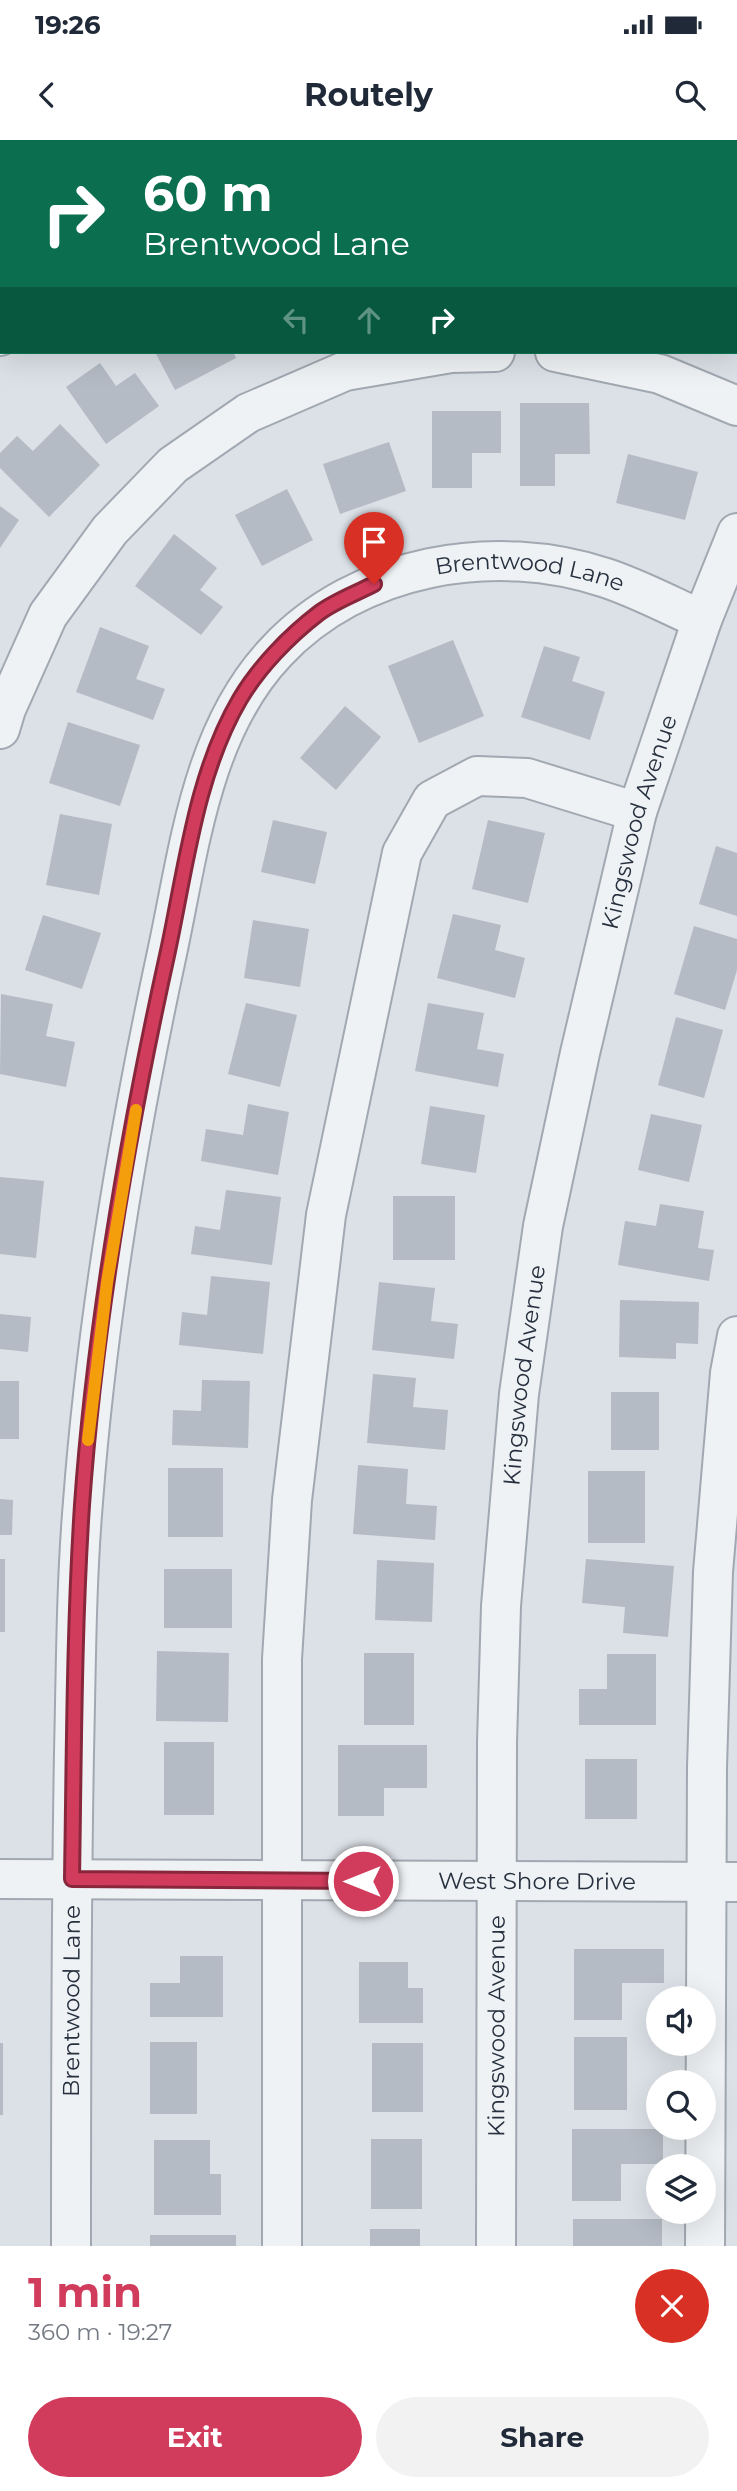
<!DOCTYPE html>
<html lang="en">
<head>
<meta charset="utf-8">
<style>
  body { margin:0; font-family:Montserrat,sans-serif; background:#f2f2f3; color:#1f2937; height:100vh; display:flex; flex-direction:column; font-size:26px; white-space:nowrap }
  * { box-sizing:border-box; margin:0 }
  p { font-size:23px; color:#747a83 }
  .icon { flex:none; width:38px; height:38px; fill:none; stroke:currentColor; stroke-width:2; stroke-linecap:round; stroke-linejoin:round }
  .map { position:relative; height:2106px; overflow:hidden }
  .drawer { display:flex; flex-direction:column; background:#fff; flex:1 }
  .drawer>* { flex:none }
  .guide { position:absolute; left:0px; top:0px; width:738px; height:214px; box-shadow:0 7px 28px #0002; background:#0b6e4f; color:#fff; overflow:hidden }
  .fabs { position:absolute; left:646px; top:1846px; display:grid; gap:14px }
  .fabs a { display:grid; place-items:center; width:70px; height:70px; border-radius:50%; background:#fff; box-shadow:0 7px 28px #0002; font-size:35px }
  .pin { position:absolute; display:grid; place-items:center; width:60px; height:60px; color:#fff; margin:-72px -30px; border-radius:50% 50% 50% 0; rotate:-45deg; box-shadow:0 0 7px #0007 }
  .pin .icon { rotate:45deg }
  .me { position:absolute; width:77px; margin:-38px; rotate:270deg; stroke-linejoin:round; filter:drop-shadow(0 0 5px #0008) }
  .turn { display:flex; align-items:center; gap:24px; height:147px; padding:0 28px; font-size:32px }
  .turn .icon { width:91px; height:91px; stroke-width:2.5 }
  .turn b { display:block; font-size:49px; line-height:60px }
  .lanes { display:flex; align-items:center; height:66px; padding:0 28px; background:#0003; justify-content:center; gap:35px; direction:ltr }
  .lanes .off { opacity:.35 }
  .round { display:grid; place-items:center; flex:none; width:74px; height:74px; border-radius:37px; background:#f2f2f3 }
  .overview { display:flex; align-items:center; justify-content:space-between; height:119px; padding:0 28px }
  h1 { font-size:42px; font-weight:700; line-height:52px; color:#d23c5c }
  .button { display:flex; gap:14px; margin-top:auto; padding:14px 28px }
  .button a { flex:1; height:80px; border-radius:42px; background:#d23c5c; color:#fff; font-size:28px; font-weight:700; line-height:80px; text-align:center }
  .button a+a { background:#f2f2f3; color:#1f2937 }
  .status { display:flex; justify-content:space-between; align-items:center; height:49px; padding:0 35px; background:#fff; direction:ltr }
  .status svg { height:19px; fill:currentColor }
  header { display:flex; justify-content:space-between; align-items:center; height:91px; padding:0 28px; background:#fff; font-size:32px; font-weight:700 }
  .map>svg:first-child { display:block }
</style>
</head>
<body>
<div class="status"><b>19:26</b><svg viewBox="0 0 49 12"><path d="M0 12V9h3v3zM5 12V6h3v6zM10 12V3h3v9zM15 12V0h3v12zM26 1h20v11H26zM47 4h2v5h-2z"/></svg></div>
<header><svg class="icon" aria-label="back" viewBox="0 0 24 24"><path d="M15 5l-7 7 7 7"/></svg>Routely<svg class="icon" aria-label="search" viewBox="0 0 24 24"><circle cx="10" cy="10" r="6"/><path d="M15 15l6 6"/></svg></header>
<div class="map">
<svg width="737" height="2106" viewBox="0 0 737 2106">
  <rect width="100%" height="100%" fill="#dce1e7"/>
  <g fill="#b4bbc4">
    <polygon points="155,212 233,212 236,218 175,250"/>
    <polygon points="100,223 116,246 135,233 159,266 106,304 66,247"/>
    <polygon points="520,263 589,263 590,314 555,314 555,346 520,346"/>
    <polygon points="432,271 501,271 501,313 472,313 472,348 432,348"/>
    <polygon points="60,284 100,325 49,377 0,328 0,313 17,296 33,311"/>
    <polygon points="389,302 406,351 340,374 323,324"/>
    <polygon points="628,314 698,332 685,380 616,363"/>
    <polygon points="287,349 313,400 262,426 235,375"/>
    <polygon points="0,366 19,380 0,408"/>
    <polygon points="174,394 217,428 200,450 223,467 201,495 135,446"/>
    <polygon points="100,487 149,506 136,539 165,549 153,580 76,552"/>
    <polygon points="453,500 484,576 419,603 388,526"/>
    <polygon points="544,506 580,517 572,541 605,552 590,600 521,577"/>
    <polygon points="345,566 381,597 336,650 300,618"/>
    <polygon points="68,582 140,605 120,666 49,643"/>
    <polygon points="60,674 112,684 99,755 46,745"/>
    <polygon points="273,680 327,692 315,744 261,732"/>
    <polygon points="488,680 545,693 528,763 472,749"/>
    <polygon points="716,706 737,713 737,776 699,764"/>
    <polygon points="453,774 501,785 495,810 525,818 515,858 437,838"/>
    <polygon points="43,775 101,793 82,849 25,830"/>
    <polygon points="253,780 309,789 300,847 244,838"/>
    <polygon points="694,786 737,799 737,830 725,870 674,854"/>
    <polygon points="1,854 53,864 46,896 75,902 66,947 0,934"/>
    <polygon points="246,863 297,875 280,947 228,934"/>
    <polygon points="428,863 484,873 477,909 504,914 498,947 415,931"/>
    <polygon points="676,877 723,890 704,958 658,945"/>
    <polygon points="248,964 289,972 278,1035 201,1021 206,989 243,995"/>
    <polygon points="430,966 485,975 476,1033 421,1024"/>
    <polygon points="651,974 702,985 689,1042 638,1030"/>
    <polygon points="0,1037 44,1041 36,1118 0,1114"/>
    <polygon points="226,1050 281,1057 272,1125 191,1114 195,1086 220,1090"/>
    <rect x="393" y="1056" width="62" height="64"/>
    <polygon points="660,1064 704,1071 698,1108 714,1110 709,1141 618,1125 625,1081 656,1086"/>
    <polygon points="211,1136 270,1142 263,1214 179,1205 182,1172 207,1175"/>
    <polygon points="379,1142 435,1148 431,1181 458,1184 454,1219 372,1210"/>
    <polygon points="620,1160 699,1162 698,1204 676,1203 676,1219 619,1217"/>
    <polygon points="0,1174 31,1177 28,1212 0,1209"/>
    <polygon points="373,1234 416,1238 413,1267 448,1270 445,1310 367,1303"/>
    <polygon points="202,1240 250,1241 248,1308 172,1305 173,1270 201,1271"/>
    <rect x="0" y="1241" width="19" height="58"/>
    <rect x="611" y="1252" width="48" height="58"/>
    <polygon points="358,1325 408,1329 406,1364 437,1366 435,1400 353,1394"/>
    <rect x="168" y="1328" width="55" height="69"/>
    <rect x="588" y="1331" width="57" height="72"/>
    <polygon points="0,1359 13,1360 12,1395 0,1395"/>
    <rect x="0" y="1419" width="5" height="73"/>
    <polygon points="586,1419 674,1426 668,1497 623,1493 625,1467 582,1463"/>
    <polygon points="377,1420 434,1423 432,1482 375,1480"/>
    <rect x="164" y="1429" width="68" height="59"/>
    <polygon points="157,1511 229,1513 228,1582 156,1581"/>
    <rect x="364" y="1513" width="50" height="72"/>
    <polygon points="607,1514 656,1514 656,1585 579,1585 579,1549 607,1549"/>
    <rect x="164" y="1602" width="50" height="73"/>
    <polygon points="338,1605 427,1605 427,1648 384,1648 384,1676 338,1676"/>
    <rect x="585" y="1619" width="52" height="60"/>
    <polygon points="574,1809 664,1809 664,1843 622,1843 622,1880 574,1880"/>
    <polygon points="180,1816 223,1816 223,1877 150,1877 150,1843 180,1843"/>
    <polygon points="359,1822 408,1822 408,1848 423,1848 423,1883 359,1883"/>
    <rect x="574" y="1897" width="53" height="73"/>
    <rect x="150" y="1902" width="47" height="72"/>
    <rect x="0" y="1903" width="3" height="72"/>
    <rect x="372" y="1903" width="51" height="69"/>
    <polygon points="572,1989 663,1989 663,2024 621,2024 621,2061 572,2061"/>
    <rect x="371" y="1999" width="51" height="70"/>
    <polygon points="154,2000 210,2000 210,2034 221,2034 221,2075 154,2075"/>
    <rect x="573" y="2079" width="89" height="27"/>
    <rect x="370" y="2089" width="50" height="17"/>
    <rect x="150" y="2095" width="86" height="11"/>
  </g>
  <g fill="none" stroke-linecap="round" stroke-linejoin="round">
    <defs>
      <g id="minor">
        <polyline points="157,0 158,2"/>
        <polyline points="582,0 597,2"/>
        <polyline points="402,2 419,0"/>
        <polyline points="0,196 2,195"/>
        <polyline points="555,212 660,234 737,266"/>
        <polyline points="0,589 6,569 48,475 110,390 173,325 248,273 345,231 451,213 495,212"/>
        <path id="s1" d="M0,1739L737,1742"/>
        <path id="s2" d="M71,2106C71,1942 71,1777 74,1613C76,1529 76,1445 83,1362C97,1177 128,994 167,813C189,711 201,591 276,512C358,424 494,401 606,438C639,449 671,466 702,480"/>
        <polyline points="282,2106 282,1519 292,1360 326,1075 402,713 432,660 477,636 527,638 637,672"/>
        <path id="s3" d="M496,2106L497,1602L501,1466L519,1254L543,1086L580,913L637,672L702,480L737,393"/>
        <polyline points="705,2106 707,1627 713,1432 730,1233 737,1196"/>
      </g>
    </defs>
    <use href="#minor" stroke="#a2a8b1" stroke-width="42"/>
    <use href="#minor" stroke="#eff2f5" stroke-width="38"/>
  </g>
  <g fill="none" stroke-linecap="round" stroke-linejoin="round">
    <defs>
      <path id="route" d="M363,1741L72,1739C74,1614 74,1489 82,1365C95,1180 128,992 168,811C186,727 196,634 240,559C259,527 289,496 319,473C335,461 357,453 374,444"/>
    </defs>
    <use href="#route" stroke="#88273c" stroke-width="18"/>
    <use href="#route" stroke="#d23c5c" stroke-width="12"/>
    <polyline stroke="#f59e0b" stroke-width="12" points="88,1300 107,1143 136,970"/>
  </g>
  <g text-anchor="middle" dominant-baseline="central" stroke-width="5" stroke-linejoin="round" paint-order="stroke">
    <g font-size="23" fill="#26303e" stroke="#ecf0f5">
      <text stroke="none"><textPath href="#s2" startOffset="1904">Brentwood Lane</textPath></text>
      <text stroke="none"><textPath href="#s3" startOffset="1438">Kingswood Avenue</textPath></text>
      <text stroke="none"><textPath href="#s3" startOffset="872">Kingswood Avenue</textPath></text>
      <text stroke="none"><textPath href="#s1" startOffset="537">West Shore Drive</textPath></text>
      <text stroke="none"><textPath href="#s2" startOffset="245">Brentwood Lane</textPath></text>
      <text stroke="none"><textPath href="#s3" startOffset="220">Kingswood Avenue</textPath></text>
    </g>
  </g>
</svg>
<div class="fabs">
<a><svg class="icon" aria-label="sound" viewBox="0 0 24 24"><path d="M4 9h4l5-4v14l-5-4H4zM17 9q2 3 0 6"/></svg></a>
<a><svg class="icon" aria-label="search" viewBox="0 0 24 24"><circle cx="10" cy="10" r="6"/><path d="M15 15l6 6"/></svg></a>
<a><svg class="icon" aria-label="layers" viewBox="0 0 24 24"><path d="M12 4l9 5-9 5-9-5zM3 14l9 5 9-5"/></svg></a>
</div>
<div class="pin" style="left:374px;top:444px;background:#d93025"><svg class="icon" aria-label="arrive" viewBox="0 0 24 24"><path d="M6 21V4h12l-3 4 3 4H6"/></svg></div>
<svg class="me" style="left:363px;top:1741px" viewBox="-20 -20 40 40"><circle r="17" fill="#d23c5c" stroke="#fff" stroke-width="3"/><path d="M0-11L8 9 0 5-8 9z" fill="#fff"/></svg>
<div class="guide">
<div class="turn"><svg class="icon" aria-label="right" viewBox="0 0 24 24"><path d="M7 20v-9h11M14 6l5 5-5 5"/></svg><div><b>60 m</b>Brentwood Lane</div></div>
<div class="lanes"><svg class="icon off" aria-label="left" viewBox="0 0 24 24"><path d="M17 20v-9H6M10 6l-5 5 5 5"/></svg><svg class="icon off" aria-label="ahead" viewBox="0 0 24 24"><path d="M12 20V5M6 11l6-6 6 6"/></svg><svg class="icon" aria-label="right" viewBox="0 0 24 24"><path d="M7 20v-9h11M14 6l5 5-5 5"/></svg></div>
</div>
</div>
<section class="drawer">
<div class="overview"><div><h1>1 min</h1><p>360 m · 19:27</p></div><a class="round" style="background:#d93025;color:#fff"><svg class="icon" aria-label="close" viewBox="0 0 24 24"><path d="M6 6l12 12M18 6L6 18"/></svg></a></div>
<div class="button"><a>Exit</a><a>Share</a></div>
</section>
</body>
</html>
